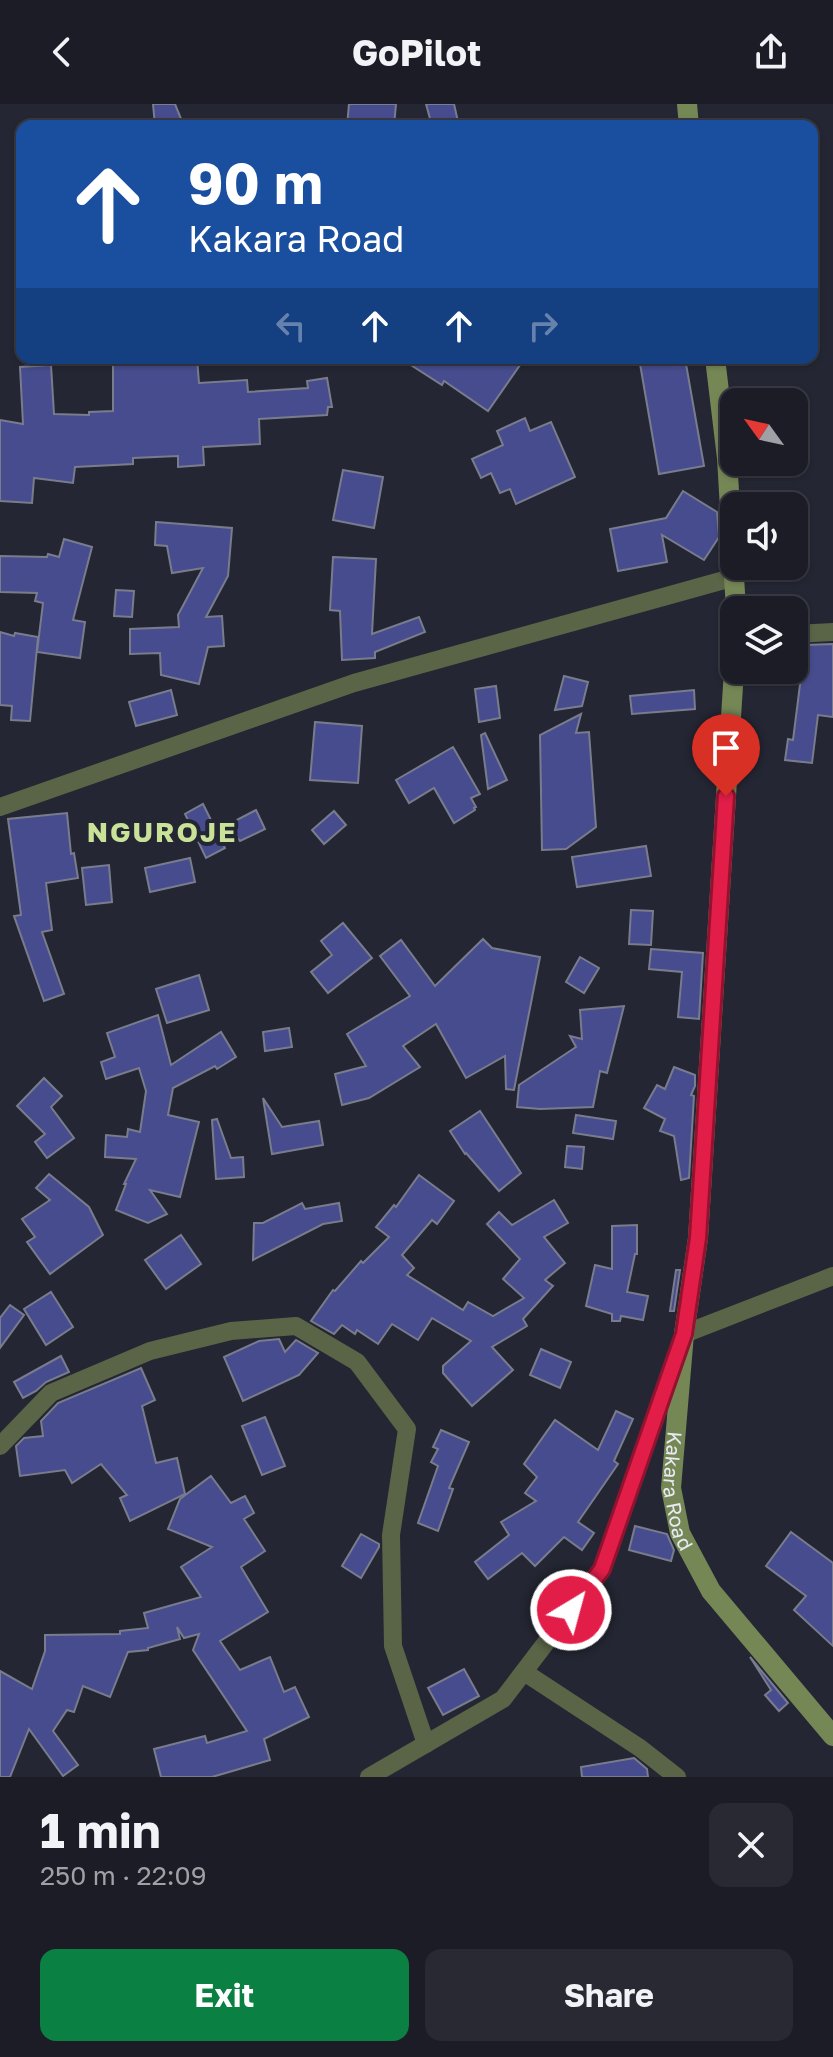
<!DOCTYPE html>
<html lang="en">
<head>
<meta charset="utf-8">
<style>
  body { margin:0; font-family:"Golos Text",sans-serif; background:#282932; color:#f1f3f6; height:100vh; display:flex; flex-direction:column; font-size:30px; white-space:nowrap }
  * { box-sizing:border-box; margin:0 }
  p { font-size:26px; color:#a0a1a7 }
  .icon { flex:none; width:44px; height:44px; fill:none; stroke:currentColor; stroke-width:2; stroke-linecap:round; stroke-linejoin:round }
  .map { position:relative; height:1673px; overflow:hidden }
  .drawer { display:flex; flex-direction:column; background:#1b1c26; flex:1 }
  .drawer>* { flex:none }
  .hud { position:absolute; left:16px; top:16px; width:802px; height:244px; border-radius:16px; box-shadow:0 2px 6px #0004,0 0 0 2px #393a43; background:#1a4fa0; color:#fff; overflow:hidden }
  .needle { width:52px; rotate:303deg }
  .buttons { position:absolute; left:720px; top:284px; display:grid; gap:16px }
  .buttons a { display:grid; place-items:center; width:88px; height:88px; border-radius:16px; background:#1b1c26; box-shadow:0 2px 6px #0004,0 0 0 2px #393a43; font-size:40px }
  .pin { position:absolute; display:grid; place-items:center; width:68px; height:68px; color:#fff; margin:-82px -34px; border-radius:50% 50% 50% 0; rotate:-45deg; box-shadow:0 0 8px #0007 }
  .pin .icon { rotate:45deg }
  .me { position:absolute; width:88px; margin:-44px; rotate:37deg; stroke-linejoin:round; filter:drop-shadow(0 0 6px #0008) }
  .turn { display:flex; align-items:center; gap:28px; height:168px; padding:0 40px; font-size:36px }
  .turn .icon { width:104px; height:104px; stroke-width:2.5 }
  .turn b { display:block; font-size:56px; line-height:68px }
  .lanes { display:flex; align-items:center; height:76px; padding:0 40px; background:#0003; justify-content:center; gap:40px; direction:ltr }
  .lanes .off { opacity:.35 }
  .round { display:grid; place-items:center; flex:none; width:84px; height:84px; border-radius:16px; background:#282932 }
  .overview { display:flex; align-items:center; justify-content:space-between; height:136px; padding:0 40px }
  h1 { font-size:48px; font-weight:700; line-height:60px }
  .action { display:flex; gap:16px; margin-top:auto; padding:16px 40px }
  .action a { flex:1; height:92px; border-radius:16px; background:#0b8043; color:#fff; font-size:32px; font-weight:700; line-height:92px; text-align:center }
  .action a+a { background:#282932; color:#f1f3f6 }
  header { display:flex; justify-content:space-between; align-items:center; height:104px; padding:0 40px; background:#1b1c26; font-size:36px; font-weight:700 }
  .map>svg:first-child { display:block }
</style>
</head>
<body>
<header><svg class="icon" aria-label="back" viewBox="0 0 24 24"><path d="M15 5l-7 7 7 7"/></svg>GoPilot<svg class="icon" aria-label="share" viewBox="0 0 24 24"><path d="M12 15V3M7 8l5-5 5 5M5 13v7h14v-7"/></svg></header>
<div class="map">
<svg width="833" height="1673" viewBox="0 0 833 1673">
  <rect width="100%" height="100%" fill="#242633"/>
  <g fill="#464c8d" stroke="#797c8c" stroke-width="2">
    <polygon points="153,0 175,0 184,22 155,22"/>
    <polygon points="349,0 396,0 394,22 347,22"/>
    <polygon points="426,0 454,0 459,22 432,22"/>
    <polygon points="113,254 197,254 199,279 247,276 248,288 308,284 307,277 327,274 332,303 328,303 327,311 259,315 260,340 203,343 204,361 178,363 178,352 133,354 133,360 75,363 73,379 34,374 32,399 0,397 0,316 23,320 20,263 51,261 54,310 89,311 89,308 113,307"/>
    <polygon points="400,254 525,254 488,307 444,277 442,281"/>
    <polygon points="639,254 679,254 680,261 686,260 704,362 659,370"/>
    <polygon points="525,314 530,327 551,318 575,373 516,400 510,385 500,389 491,369 481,374 472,355 503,341 497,327"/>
    <polygon points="343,366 383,373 374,424 333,416"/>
    <polygon points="683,387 717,408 719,433 704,456 662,431 667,458 618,467 610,425 666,414"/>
    <polygon points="156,418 232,424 228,472 206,513 222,512 224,542 208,543 199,580 161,571 160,549 130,550 130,525 179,523 178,511 203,464 172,469 167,442 155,441"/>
    <polygon points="64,435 92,443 73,516 85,518 80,554 37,548 43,499 35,497 37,489 0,488 0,452 47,453 48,450 59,453"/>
    <polygon points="333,453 376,455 372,530 419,513 425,528 375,548 375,554 342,556 340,507 330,506"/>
    <polygon points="116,486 134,487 132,513 114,512"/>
    <polygon points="0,528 14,532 15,529 38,533 30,617 11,616 12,602 0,601"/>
    <polygon points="833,540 833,613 818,611 812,659 785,656 788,635 793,636 805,541"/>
    <polygon points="564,572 588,578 582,602 555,606"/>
    <polygon points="496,582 500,614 479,618 475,585"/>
    <polygon points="171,586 177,611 136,622 129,598"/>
    <polygon points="694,586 695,605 632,610 630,592"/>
    <polygon points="581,610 576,629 589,628 596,723 566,745 542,746 540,631"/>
    <polygon points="315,618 362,622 358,679 310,676"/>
    <polygon points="485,629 507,676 488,685 481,631"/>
    <polygon points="453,643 480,690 471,694 476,703 474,704 475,706 454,719 434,684 409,699 396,676"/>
    <polygon points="203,700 225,744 206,754 185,710"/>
    <polygon points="256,706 265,725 240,737 227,721"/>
    <polygon points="334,707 346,721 324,740 312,726"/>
    <polygon points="67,709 71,750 74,749 78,774 46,779 52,826 42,828 64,890 44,897 14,812 21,811 8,715"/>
    <polygon points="646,742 651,772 577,783 572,753"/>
    <polygon points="190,754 195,778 150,788 145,764"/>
    <polygon points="109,761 112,798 86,801 82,764"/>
    <polygon points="631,806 653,807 651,841 629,840"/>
    <polygon points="343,819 372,854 328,889 311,868 332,851 321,837"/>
    <polygon points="483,835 492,844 540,853 514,986 506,985 505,952 466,974 436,920 403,942 420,963 369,994 342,1001 335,970 366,962 347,930 410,892 380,852 401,836 435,882"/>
    <polygon points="651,845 703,849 699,915 678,913 682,868 649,865"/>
    <polygon points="580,853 599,864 584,889 566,878"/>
    <polygon points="199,871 209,906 167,919 156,885"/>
    <polygon points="624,902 607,969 600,967 593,1003 540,1005 517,1003 519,981 576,943 570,932 582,935 580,906"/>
    <polygon points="158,911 171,961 221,928 236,953 217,965 215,962 173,984 168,1011 199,1018 180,1093 150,1086 167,1110 148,1119 116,1106 126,1080 124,1080 136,1055 105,1053 106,1031 127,1033 128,1025 140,1028 146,987 139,964 106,975 101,958 115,953 107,929"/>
    <polygon points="289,924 292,943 265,947 263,928"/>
    <polygon points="674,963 695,971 695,982 691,991 694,992 689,1074 681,1076 674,1032 660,1027 665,1015 644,1004 657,981 665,985"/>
    <polygon points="44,974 62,992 51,1003 74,1034 47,1054 35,1038 45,1030 17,1002"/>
    <polygon points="263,994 282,1023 319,1017 323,1041 272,1050"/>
    <polygon points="480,1007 521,1069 499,1087 466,1049 465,1050 450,1027"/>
    <polygon points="576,1011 616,1017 613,1035 573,1029"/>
    <polygon points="217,1015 231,1054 243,1053 244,1073 216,1075 212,1016"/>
    <polygon points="567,1042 584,1043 582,1065 565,1063"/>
    <polygon points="49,1070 89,1103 103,1131 50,1170 27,1138 35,1133 22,1115 50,1096 36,1084"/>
    <polygon points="419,1071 454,1097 437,1120 432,1116 402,1151 414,1164 407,1171 463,1206 468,1198 493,1212 524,1194 503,1175 520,1155 487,1120 499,1108 512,1121 554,1096 568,1119 544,1133 565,1159 545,1176 553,1182 523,1215 527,1222 492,1243 513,1266 472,1302 443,1269 443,1262 471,1237 432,1214 418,1236 392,1220 378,1240 357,1226 355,1230 342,1221 334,1230 311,1217 333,1186 335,1187 361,1157 363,1159 389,1133 376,1123 394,1101 396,1103"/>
    <polygon points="302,1099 305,1105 339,1099 342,1117 323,1120 253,1156 254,1119 263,1119"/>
    <polygon points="637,1121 637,1150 635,1150 627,1188 648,1192 643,1216 621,1212 620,1217 612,1217 612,1210 586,1202 595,1161 612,1165 612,1122"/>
    <polygon points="181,1131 201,1160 166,1185 145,1156"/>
    <polygon points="676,1166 680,1166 674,1207 670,1207"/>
    <polygon points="51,1188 73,1223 46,1241 24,1205"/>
    <polygon points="10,1201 24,1211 0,1244 0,1214"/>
    <polygon points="279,1235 285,1248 296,1236 318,1249 299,1271 243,1297 224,1253 259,1237"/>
    <polygon points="541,1245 571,1258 560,1284 530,1271"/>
    <polygon points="61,1252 69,1268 46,1278 36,1287 23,1294 14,1278"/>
    <polygon points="141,1264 155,1296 142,1302 156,1359 177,1354 185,1390 130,1417 120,1394 127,1391 101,1360 72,1379 65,1366 20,1372 16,1342 24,1334 43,1332 41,1317 58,1299"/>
    <polygon points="616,1307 633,1315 614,1357 618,1360 578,1418 594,1429 582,1446 564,1433 535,1462 522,1449 488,1475 475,1458 509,1431 501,1418 536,1397 525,1389 537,1373 524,1360 555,1316 598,1346"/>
    <polygon points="265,1313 285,1362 262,1371 242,1322"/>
    <polygon points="441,1326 469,1338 449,1384 453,1385 438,1427 418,1419 438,1362 431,1358 438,1345 433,1343"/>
    <polygon points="211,1372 231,1399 245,1392 254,1409 244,1415 265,1447 241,1463 268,1508 220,1537 240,1566 270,1553 284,1588 295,1583 309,1613 264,1635 270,1656 212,1673 161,1673 154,1645 205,1632 207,1639 247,1627 193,1546 199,1530 184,1534 177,1523 180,1535 148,1544 148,1546 128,1548 110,1593 83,1582 74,1608 67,1606 53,1627 78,1661 63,1672 29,1625 10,1673 0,1673 0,1567 32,1585 45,1547 45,1531 120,1530 120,1527 148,1524 144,1509 201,1493 181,1463 212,1443 168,1425 180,1395"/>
    <polygon points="635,1422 667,1430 674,1446 671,1457 629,1446"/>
    <polygon points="791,1428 833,1459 833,1542 794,1506 806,1492 766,1462"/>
    <polygon points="361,1430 379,1440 379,1443 361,1474 342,1462"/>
    <polygon points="750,1553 788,1599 779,1607 765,1591 771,1586"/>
    <polygon points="464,1565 479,1592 443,1611 428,1584"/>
    <polygon points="634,1654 647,1665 648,1673 582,1673 581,1663"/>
  </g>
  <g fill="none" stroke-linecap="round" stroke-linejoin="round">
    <g stroke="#5a6446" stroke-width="18">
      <polyline points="794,530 833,528"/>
      <polyline points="0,703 354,579 735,473"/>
      <polyline points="0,1342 51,1289 150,1247 231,1227 296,1222 357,1258 407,1325 391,1431 393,1542 426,1640"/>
      <polyline points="524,1568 640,1644 677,1673"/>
      <polyline points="369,1673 503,1595 602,1465 684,1230 833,1172"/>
    </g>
    <g stroke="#768756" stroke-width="20">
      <polyline points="687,0 689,22"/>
      <polyline points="715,254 727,354 736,506"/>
      <path id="s1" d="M734,566L698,1134L684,1230L671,1384L680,1429L711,1487L833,1632"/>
    </g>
  </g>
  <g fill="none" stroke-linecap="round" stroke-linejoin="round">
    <defs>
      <polyline id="route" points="571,1506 602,1465 684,1230 698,1134 726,692"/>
    </defs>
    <use href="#route" stroke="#92132f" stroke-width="20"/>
    <use href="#route" stroke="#e11d48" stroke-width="14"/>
  </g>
  <g text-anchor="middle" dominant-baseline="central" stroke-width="8" stroke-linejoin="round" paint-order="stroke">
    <g font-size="20" fill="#e8eaf3" stroke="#242633">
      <text stroke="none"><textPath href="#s1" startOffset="824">Kakara Road</textPath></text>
    </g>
    <g font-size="28" font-weight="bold" letter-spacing="2" fill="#c9e298" stroke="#242633">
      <text x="162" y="727">NGUROJE</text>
    </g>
  </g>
</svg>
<div class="buttons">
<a><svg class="needle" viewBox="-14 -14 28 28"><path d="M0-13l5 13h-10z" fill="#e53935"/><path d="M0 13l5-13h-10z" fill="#a0a1a7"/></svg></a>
<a><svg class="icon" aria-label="sound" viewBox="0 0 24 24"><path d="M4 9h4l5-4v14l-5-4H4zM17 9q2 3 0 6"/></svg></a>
<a><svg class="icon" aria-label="layers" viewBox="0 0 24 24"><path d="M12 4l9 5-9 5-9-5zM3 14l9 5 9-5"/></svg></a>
</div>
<div class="pin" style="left:726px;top:692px;background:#d93025"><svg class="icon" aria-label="arrive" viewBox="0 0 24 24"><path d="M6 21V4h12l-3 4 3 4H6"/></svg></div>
<svg class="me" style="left:571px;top:1506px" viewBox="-20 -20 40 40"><circle r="17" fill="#e11d48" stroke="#fff" stroke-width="3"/><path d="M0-11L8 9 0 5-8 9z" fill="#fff"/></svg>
<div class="hud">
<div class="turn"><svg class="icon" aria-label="ahead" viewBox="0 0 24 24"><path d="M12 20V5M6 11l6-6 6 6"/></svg><div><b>90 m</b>Kakara Road</div></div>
<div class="lanes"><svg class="icon off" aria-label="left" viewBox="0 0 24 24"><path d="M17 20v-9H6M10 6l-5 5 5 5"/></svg><svg class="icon" aria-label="ahead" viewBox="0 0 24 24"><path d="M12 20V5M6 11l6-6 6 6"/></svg><svg class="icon" aria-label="ahead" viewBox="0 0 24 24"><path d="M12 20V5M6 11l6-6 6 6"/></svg><svg class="icon off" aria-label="right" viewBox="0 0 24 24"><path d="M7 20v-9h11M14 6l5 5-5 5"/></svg></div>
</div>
</div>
<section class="drawer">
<div class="overview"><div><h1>1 min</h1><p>250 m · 22:09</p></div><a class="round"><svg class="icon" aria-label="close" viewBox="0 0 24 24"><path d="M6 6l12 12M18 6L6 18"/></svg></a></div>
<div class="action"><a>Exit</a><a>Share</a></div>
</section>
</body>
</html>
